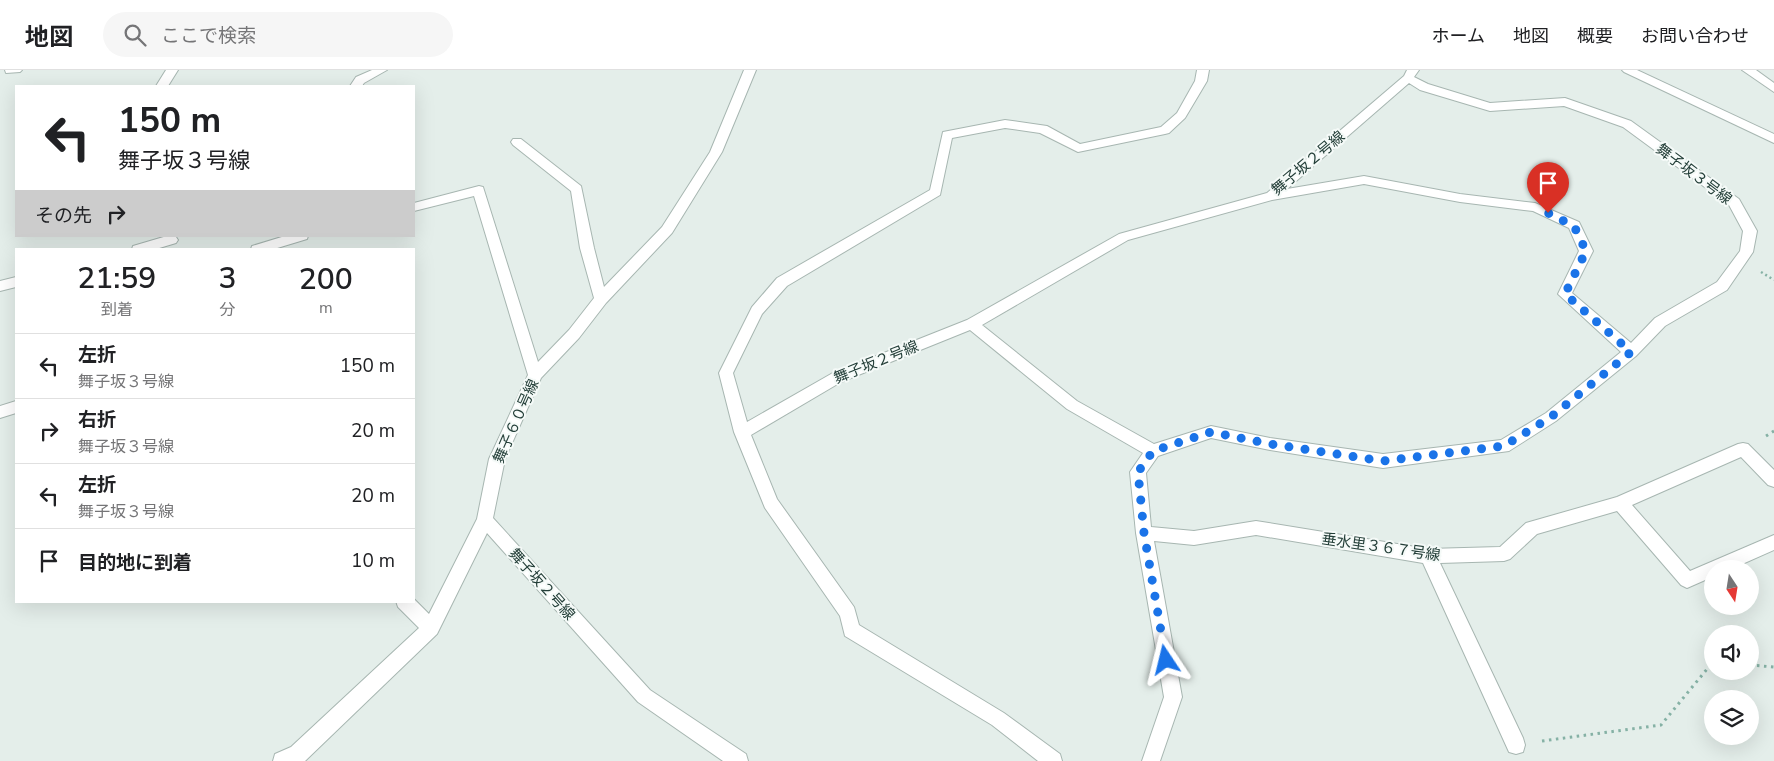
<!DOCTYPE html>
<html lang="ja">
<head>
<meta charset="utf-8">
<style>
  body { margin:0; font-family:"Nunito Sans","Noto Sans JP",sans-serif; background:#f6f6f6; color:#202124; height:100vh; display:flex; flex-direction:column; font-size:19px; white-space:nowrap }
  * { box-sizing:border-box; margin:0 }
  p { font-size:16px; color:#757577 }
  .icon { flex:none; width:28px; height:28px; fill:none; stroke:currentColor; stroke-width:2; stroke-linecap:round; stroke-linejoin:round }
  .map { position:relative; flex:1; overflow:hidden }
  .drawer { position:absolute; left:15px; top:178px; width:400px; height:355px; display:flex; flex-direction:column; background:#fff; border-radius:0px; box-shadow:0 5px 20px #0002 }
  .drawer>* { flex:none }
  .hud { position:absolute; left:15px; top:15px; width:400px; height:152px; border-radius:0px; box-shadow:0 5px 20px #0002; background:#fff; color:#202124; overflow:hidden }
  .needle { width:32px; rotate:168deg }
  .fabs { position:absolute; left:1704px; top:490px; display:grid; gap:10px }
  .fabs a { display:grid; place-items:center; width:55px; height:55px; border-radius:50%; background:#fff; box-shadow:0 5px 20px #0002; font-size:25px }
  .pin { position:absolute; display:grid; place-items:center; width:42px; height:42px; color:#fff; margin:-51px -21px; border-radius:50% 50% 50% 0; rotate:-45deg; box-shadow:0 0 5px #0007 }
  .pin .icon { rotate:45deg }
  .me { position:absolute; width:55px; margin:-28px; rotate:350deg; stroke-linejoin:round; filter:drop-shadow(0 0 4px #0008) }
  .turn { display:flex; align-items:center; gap:18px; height:105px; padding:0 20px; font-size:22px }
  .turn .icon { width:65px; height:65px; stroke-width:2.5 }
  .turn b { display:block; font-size:35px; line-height:42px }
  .then { display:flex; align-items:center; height:48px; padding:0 20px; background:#0003; gap:10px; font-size:19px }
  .eta { display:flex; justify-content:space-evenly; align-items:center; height:85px; text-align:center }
  .eta b { font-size:30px; font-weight:600; line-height:35px }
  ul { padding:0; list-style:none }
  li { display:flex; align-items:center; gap:15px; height:65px; padding:0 20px; border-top:1px solid #e0e0e0 }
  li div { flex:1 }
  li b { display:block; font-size:19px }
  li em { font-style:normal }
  header { display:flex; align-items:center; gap:30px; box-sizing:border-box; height:70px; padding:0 25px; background:#fff; border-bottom:1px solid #e0e0e0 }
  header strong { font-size:24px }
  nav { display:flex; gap:28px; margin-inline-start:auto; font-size:18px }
  .search { width:350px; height:45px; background:#f6f6f6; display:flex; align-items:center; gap:12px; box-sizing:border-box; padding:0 18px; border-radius:28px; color:#757577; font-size:19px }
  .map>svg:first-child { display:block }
</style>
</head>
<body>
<header>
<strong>地図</strong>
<div class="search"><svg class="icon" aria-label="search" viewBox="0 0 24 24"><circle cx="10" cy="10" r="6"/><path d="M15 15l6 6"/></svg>ここで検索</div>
<nav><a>ホーム</a><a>地図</a><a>概要</a><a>お問い合わせ</a></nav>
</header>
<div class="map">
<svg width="1774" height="691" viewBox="0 0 1774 691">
  <rect width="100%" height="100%" fill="#e4eeea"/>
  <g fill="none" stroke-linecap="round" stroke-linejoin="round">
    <defs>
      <polygon id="service" points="372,0 387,0 364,13 362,16 350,16 356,7"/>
      <g id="minor">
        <polygon points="5,0 22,0 20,2 6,3"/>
        <polygon points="166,0 178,0 168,16 156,16"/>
        <polygon points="744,0 756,0 722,82 672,163 606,233 579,268 541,308 505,389 493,448 650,620 746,684 748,691 723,691 638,632 487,463 437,564 305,691 273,691 275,684 291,677 419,558 398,537 396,531 414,531 414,529 429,544 477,449 489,389 528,305 474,126 414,141 414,133 479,116 483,117 538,292 569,260 594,228 580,178 571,121 513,75 511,72 513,69 521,69 581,116 594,178 604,217 662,157 710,82"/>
        <path d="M1197,0H1209L1207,11L1185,48L1169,63L1165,64L1078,82L1040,63L1005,58L952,68L940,125L787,216L762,244L733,303L747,352L831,304L967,250L1119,164L1267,123L1404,6L1407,0H1419L1414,7L1428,14L1490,33L1565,28L1631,51L1739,129L1757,161L1753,182L1727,220L1665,256L1636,286L1556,351L1509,381L1383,398L1270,380L1211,368L1158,386L1146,403L1151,457L1194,461L1256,451L1428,479L1500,477L1526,453L1617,427L1738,374L1743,373L1748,374L1774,400V417L1768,415L1741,387L1632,435L1690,501L1774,465V480L1731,499H1712V507L1687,518L1681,515L1617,441L1537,464L1510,489L1504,491L1440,493L1523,668L1525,675L1523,682L1516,684L1509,682L1423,493L1256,465L1194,475L1154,471L1182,627L1160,691H1142L1164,627L1136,463L1130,402L1143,383L1067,339L970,260L841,312L751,365L777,429L854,537L859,555L1004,643L1060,684L1062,691H1038L992,655L845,566L840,546L765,438L734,362L719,303L752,237L777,208L930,120L943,62L1005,50L1047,56L1080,74L1161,57L1177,43L1195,11ZM1409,13L1420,20L1490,41L1564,36L1623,57L1729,135L1743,161L1740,181L1717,212L1655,248L1631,273L1572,223L1593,181L1579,152L1535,133L1460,124L1364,106L1287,119ZM1364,114L1460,132L1533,141L1569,158L1579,181L1558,224L1621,282L1546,343L1501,370L1383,384L1270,368L1211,356L1154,374L1077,331L982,255L1128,170L1272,130Z"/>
        <polygon points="1622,0 1637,0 1774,64 1774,73 1624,2"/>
        <polygon points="167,166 176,167 178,170 176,173 156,179 132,179 133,176"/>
        <polygon points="285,166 308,166 307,169 274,179 251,179 252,176"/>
        <polygon points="16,207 16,217 0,221 0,211"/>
        <polygon points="16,331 16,343 0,348 0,336"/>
      </g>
      <polygon id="tertiary" points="1742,0 1756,0 1774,13 1774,22"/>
    </defs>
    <use href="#service" stroke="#a7b6b1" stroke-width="2"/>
    <use href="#minor" stroke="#a7b6b1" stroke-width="2"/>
    <use href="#tertiary" stroke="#a7b6b1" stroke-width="2"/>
    <polyline stroke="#85b1a5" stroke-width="2.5" stroke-dasharray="2 3" stroke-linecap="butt" points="1761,202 1774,210"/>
    <g stroke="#85b1a5" stroke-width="3" stroke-dasharray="2.5 4.5" stroke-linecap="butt">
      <polyline points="1766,366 1774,361"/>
      <polyline points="1750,595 1774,597"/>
      <polyline points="1542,671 1661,655 1712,593"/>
    </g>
    <use href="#service" fill="#fff" fill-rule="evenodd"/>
    <use href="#minor" fill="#fff" fill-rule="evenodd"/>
    <use href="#tertiary" fill="#fff" fill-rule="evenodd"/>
  </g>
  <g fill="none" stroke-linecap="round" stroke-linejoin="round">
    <polyline stroke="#1a73e8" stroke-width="9" stroke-dasharray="0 16.2" points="1166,590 1144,463 1138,402 1153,381 1211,362 1270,374 1383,391 1504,376 1551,347 1631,282 1565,224 1586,181 1574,156 1548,143"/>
  </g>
  <g text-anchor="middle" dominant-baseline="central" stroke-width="4" stroke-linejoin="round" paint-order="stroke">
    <g font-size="15" fill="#243f39" stroke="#f5faf8">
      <text transform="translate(1308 93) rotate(-40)">舞子坂２号線</text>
      <text transform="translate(1694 104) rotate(37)">舞子坂３号線</text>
      <text transform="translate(876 292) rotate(-22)">舞子坂２号線</text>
      <text transform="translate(516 351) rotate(-66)">舞子６０号線</text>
      <text transform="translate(1381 477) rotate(8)">垂水里３６７号線</text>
      <text transform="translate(542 514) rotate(48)">舞子坂２号線</text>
    </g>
  </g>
</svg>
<div class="fabs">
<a><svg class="needle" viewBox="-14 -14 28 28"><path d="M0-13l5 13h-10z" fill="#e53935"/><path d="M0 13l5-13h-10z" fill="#757577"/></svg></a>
<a><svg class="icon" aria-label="sound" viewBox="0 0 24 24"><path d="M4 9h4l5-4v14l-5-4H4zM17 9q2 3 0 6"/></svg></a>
<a><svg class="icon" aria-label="layers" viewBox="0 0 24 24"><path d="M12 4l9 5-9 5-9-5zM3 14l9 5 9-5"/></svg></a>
</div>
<div class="pin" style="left:1548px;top:143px;background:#d93025"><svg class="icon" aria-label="arrive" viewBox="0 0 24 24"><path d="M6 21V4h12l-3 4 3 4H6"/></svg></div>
<svg class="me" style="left:1166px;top:590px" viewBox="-20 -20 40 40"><path d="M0-17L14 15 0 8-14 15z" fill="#1a73e8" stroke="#fff" stroke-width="4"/></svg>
<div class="hud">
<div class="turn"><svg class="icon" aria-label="left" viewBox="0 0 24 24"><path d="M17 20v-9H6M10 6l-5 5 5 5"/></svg><div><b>150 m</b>舞子坂３号線</div></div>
<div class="then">その先<svg class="icon" aria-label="right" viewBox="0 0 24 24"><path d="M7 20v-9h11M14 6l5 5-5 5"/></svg></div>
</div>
<section class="drawer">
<div class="eta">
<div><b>21:59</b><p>到着</p></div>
<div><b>3</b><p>分</p></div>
<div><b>200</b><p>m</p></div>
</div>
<ul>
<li><svg class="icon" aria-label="left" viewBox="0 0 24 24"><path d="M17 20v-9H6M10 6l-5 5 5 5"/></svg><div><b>左折</b><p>舞子坂３号線</p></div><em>150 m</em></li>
<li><svg class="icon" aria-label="right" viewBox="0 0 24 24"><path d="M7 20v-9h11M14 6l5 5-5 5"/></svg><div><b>右折</b><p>舞子坂３号線</p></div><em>20 m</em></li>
<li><svg class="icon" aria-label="left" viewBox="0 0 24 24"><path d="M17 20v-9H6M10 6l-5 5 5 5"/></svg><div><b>左折</b><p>舞子坂３号線</p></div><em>20 m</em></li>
<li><svg class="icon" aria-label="arrive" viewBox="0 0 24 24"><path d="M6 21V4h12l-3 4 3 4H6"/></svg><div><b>目的地に到着</b></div><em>10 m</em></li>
</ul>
</section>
</div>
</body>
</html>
